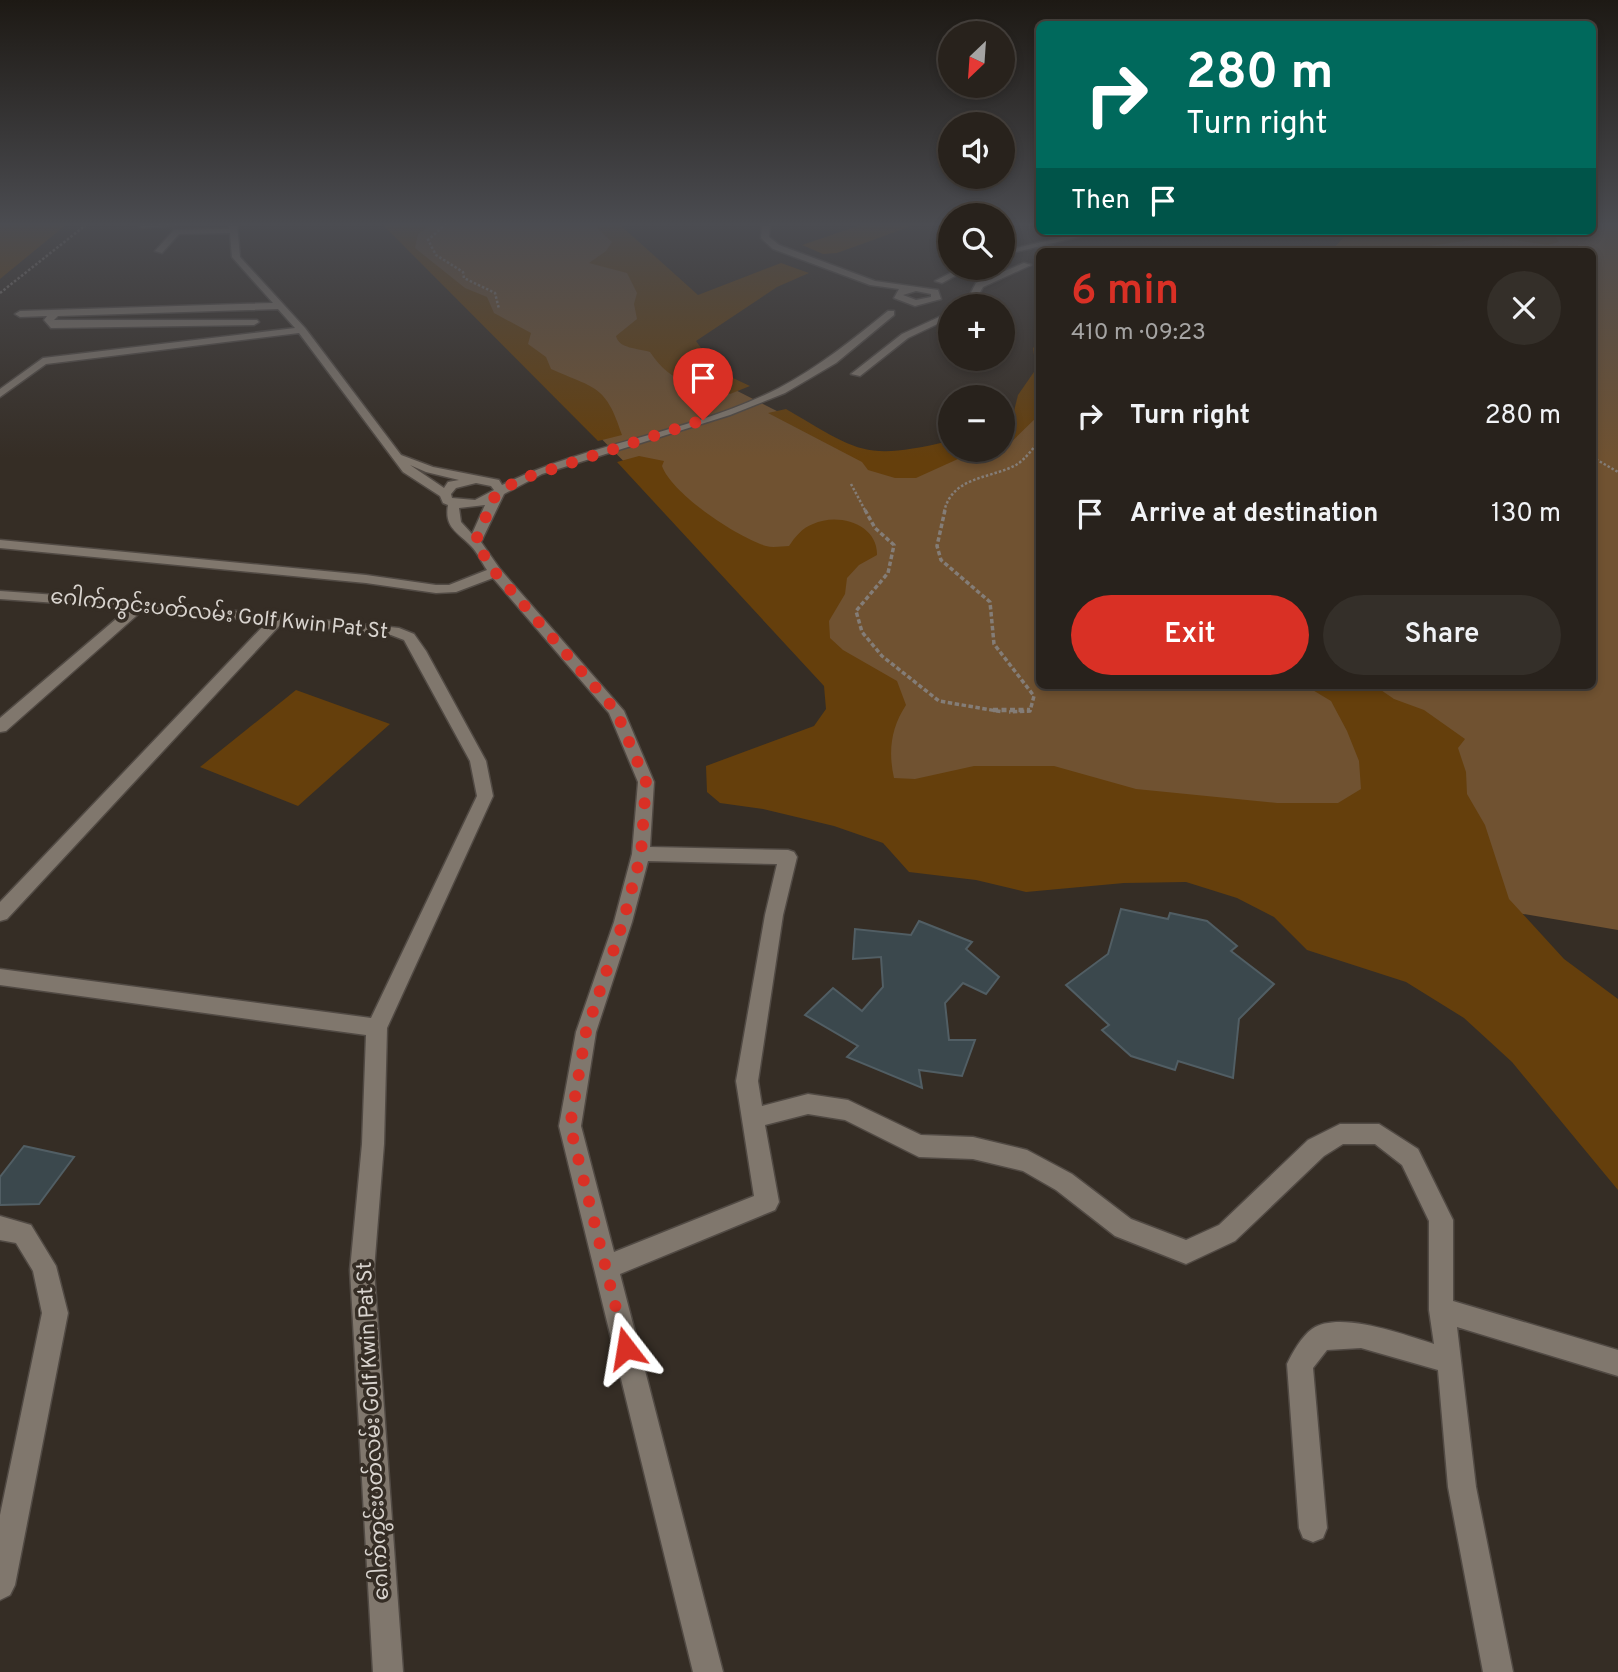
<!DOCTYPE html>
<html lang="en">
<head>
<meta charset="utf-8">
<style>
  body { margin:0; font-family:Overpass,"Noto Sans Myanmar",sans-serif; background:#342f29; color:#f1f3f6; height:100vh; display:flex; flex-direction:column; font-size:26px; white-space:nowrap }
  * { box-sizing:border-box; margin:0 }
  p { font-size:23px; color:#a5a4a3 }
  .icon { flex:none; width:38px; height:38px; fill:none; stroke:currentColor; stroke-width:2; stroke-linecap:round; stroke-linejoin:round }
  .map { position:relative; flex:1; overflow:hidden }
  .sheet { position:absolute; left:1036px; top:248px; width:560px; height:441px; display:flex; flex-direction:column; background:#28221c; border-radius:10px; box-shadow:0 4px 10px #0003,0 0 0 2px #443f3b }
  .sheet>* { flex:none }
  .banner { position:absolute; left:1036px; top:21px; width:560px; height:214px; border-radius:10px; box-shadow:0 4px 10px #0003,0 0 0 2px #443f3b; background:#00695c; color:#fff; overflow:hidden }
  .needle { width:46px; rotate:205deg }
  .buttons { position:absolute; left:938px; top:21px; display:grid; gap:14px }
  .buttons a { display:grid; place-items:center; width:77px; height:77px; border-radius:50%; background:#28221c; box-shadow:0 4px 10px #0003,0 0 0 2px #443f3b; font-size:35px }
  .pin { position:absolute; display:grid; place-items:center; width:60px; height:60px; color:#fff; margin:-72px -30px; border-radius:50% 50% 50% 0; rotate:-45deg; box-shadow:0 0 7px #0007 }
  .pin .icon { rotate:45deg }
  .me { position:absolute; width:77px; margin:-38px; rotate:346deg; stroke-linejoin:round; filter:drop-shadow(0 0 5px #0008) }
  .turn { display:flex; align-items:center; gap:24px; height:147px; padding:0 35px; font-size:32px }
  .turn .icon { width:91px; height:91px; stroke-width:2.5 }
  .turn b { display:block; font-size:49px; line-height:60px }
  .then { display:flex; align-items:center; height:66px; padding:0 35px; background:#0003; gap:14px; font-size:26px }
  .round { display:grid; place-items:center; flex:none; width:74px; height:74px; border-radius:37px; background:#342f29 }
  .head { display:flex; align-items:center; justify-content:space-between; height:119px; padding:0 35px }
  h1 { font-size:42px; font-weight:600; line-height:52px; color:#d93025 }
  .button { display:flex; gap:14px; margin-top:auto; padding:14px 35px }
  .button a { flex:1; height:80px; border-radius:42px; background:#d93025; color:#fff; font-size:28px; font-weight:600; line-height:80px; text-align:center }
  .button a+a { background:#342f29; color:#f1f3f6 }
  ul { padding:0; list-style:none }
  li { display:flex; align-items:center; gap:21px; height:98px; padding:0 35px }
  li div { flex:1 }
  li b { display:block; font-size:26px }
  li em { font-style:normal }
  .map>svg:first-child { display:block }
</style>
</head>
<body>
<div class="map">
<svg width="1618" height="1672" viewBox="0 0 1618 1672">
  <rect width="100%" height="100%" fill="#352d25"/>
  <polygon fill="#705231" points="388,224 605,224 686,365 878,462 950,450 1003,450 1003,431 1039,385 1040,686 1592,686 1592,252 1352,252 1458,231 1592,231 1593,224 1618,226 1618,930 837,798 844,683"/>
  <g fill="#653f0c">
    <polygon points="0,224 67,224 0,279"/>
    <path d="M382,224H432L418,234L415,248L465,288L487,297L494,313L531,333L528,344L546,357L551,369C596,389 606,385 622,435L598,441Z"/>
    <path d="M593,224H619L698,295L781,263L809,273L777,287L696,341L718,371L750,386L730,394C694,381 673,387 650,352C638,348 619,349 616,336L637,319L634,304L637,293L627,273L589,263L606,251L612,242Z"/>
    <polygon points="864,224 917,224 837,253 823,254 802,245"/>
    <polygon points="1455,231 1552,231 1559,242 1548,245 1494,237 1384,252 1314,252 1333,249 1344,237 1356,235"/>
    <polygon points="1039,342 1039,415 1003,450 1003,421 1013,415 1018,395 1036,369 1033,348"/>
    <path d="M786,409C860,452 863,461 950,441V450H1003L969,454L916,478H895L868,470L862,462L768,413Z"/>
    <path d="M639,456L664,461L662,466C672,494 737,537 766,546C773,548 782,546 789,546C795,537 802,528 813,524C838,512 878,524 877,555L859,565L847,578L845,594L829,621L830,638L843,650L897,681L906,705C891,728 888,751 894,778L915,779L974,766H1054L1136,789L1277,803H1338L1361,789L1359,761L1347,731L1331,701L1306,686H1375L1394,699L1424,710L1465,739L1458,748L1466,772L1467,794L1485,825L1509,899L1564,959L1618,999V1190L1512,1062L1464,1018L1406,982L1307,950L1274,917L1237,898L1186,882L1124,883L1026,892L976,880L909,872L883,843L834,826L763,809L720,803L707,792L706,766L814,726L826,709L824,686L617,462Z"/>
    <polygon points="296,690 390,724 298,806 200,767"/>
  </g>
  <g fill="#3b484d" stroke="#515e64" stroke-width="2">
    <polygon points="1121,909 1168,919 1170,913 1207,921 1237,946 1231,951 1274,984 1239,1019 1233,1078 1178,1061 1175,1070 1131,1056 1102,1030 1109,1025 1066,985 1108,954"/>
    <polygon points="919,921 972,942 966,949 999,977 986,994 963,983 945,1003 949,1040 975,1040 962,1076 919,1070 922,1088 847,1057 858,1046 805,1015 833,988 862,1011 883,987 881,957 853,959 855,929 911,935"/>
    <polygon points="24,1146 74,1157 39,1204 0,1205 0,1177"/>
  </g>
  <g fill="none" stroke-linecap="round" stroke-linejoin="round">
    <defs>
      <g id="minor">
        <polygon points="138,224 186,224 141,228"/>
        <path d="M229,224H237L240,257L305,328L401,455L433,467L499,480L502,485C590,442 692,433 779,388C819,367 853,339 888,311H894V315L836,363L785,393L730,415L542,474L504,494L481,542L500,569L624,711L654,782L650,847L788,850L794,852L797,857L783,915L758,1081L762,1106L808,1094L848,1100L921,1135L973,1137L1027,1150L1072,1174L1131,1219L1186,1240L1219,1225L1308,1140L1340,1124H1379L1418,1149L1449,1212L1453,1220V1301L1618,1350V1376L1457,1327L1476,1487L1513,1672H1483L1448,1487L1438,1370L1361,1348L1327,1350L1313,1368L1327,1528L1323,1538L1313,1542L1303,1538L1299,1528L1287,1364C1292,1353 1302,1336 1312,1329C1339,1310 1405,1335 1434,1344L1429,1310V1221L1402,1165L1375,1144H1343L1324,1156L1235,1241L1186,1264L1115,1236L1056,1190L1023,1171L973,1159L919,1157L845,1120L808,1114L765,1125L779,1202L775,1210L620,1274L723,1672H693L559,1126L576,1032L614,922L632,854L638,782L609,713L493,578L456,592L436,593L366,583L0,548V540L366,575L436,585H449L487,570C482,563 478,553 471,546C458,532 444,528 448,505L443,503L440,496L403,472L299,333L46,364L0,397V389L43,358L295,328L278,309L58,316L54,320H257L259,322L254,325L51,328L44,320L47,316L20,317L15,314L20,311L273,303L232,257L230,233L179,234L162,253L155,251L174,230L229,229ZM410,465L426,472L459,480L448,482L444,488ZM476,483L491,486L494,490L475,500L452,498L451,494L456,488ZM485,505L472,534L461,522L459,508ZM648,861L777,864L765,915L736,1081L754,1196L614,1252L581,1126L596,1032L632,922Z"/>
        <path d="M762,224H770L769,237L779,245L875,281L938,290L941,299L915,306L894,298L899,289L870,285L773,249L761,238ZM916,291L931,294V297L916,300L903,295Z"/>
        <polygon points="1030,224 1040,224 1040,228"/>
        <polygon points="1089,231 1103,231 1003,255 1003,251"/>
        <polygon points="1024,263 1031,265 983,287 972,306 964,306 976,283"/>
        <polygon points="960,268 970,268 942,283 935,281"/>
        <polygon points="950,312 950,318 908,338 860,376 851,374 902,334"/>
        <polygon points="0,591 141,601 399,628 414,634 426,651 486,761 493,796 387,1028 384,1144 374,1270 403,1672 373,1672 350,1270 362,1144 366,1035 0,985 0,969 371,1018 477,796 470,761 404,640 391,635 281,624 7,919 0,921 0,902 267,622 144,609 6,731 0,732 0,718 129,608 0,599"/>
        <polygon points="0,1216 31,1225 56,1266 68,1313 15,1585 10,1595 0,1600 0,1515 42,1313 33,1271 16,1243 0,1240"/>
      </g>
    </defs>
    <use href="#minor" stroke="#514a44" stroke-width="3"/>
    <g stroke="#847d77" stroke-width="2.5" stroke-dasharray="2.5 2" stroke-linecap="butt">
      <polyline points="446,224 428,240 436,255 463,272 464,278 495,293 499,309"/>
      <polyline points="0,293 87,224"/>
      <polyline points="1592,457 1618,472"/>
      <polyline points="851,484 866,512"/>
      <path d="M944,512C952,476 990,479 1016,465C1025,460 1033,448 1040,440"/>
    </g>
    <g stroke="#847d77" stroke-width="3.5" stroke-dasharray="4.5 2.5" stroke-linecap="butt">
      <polyline points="865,510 875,528 894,545 888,573 856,611 862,632 882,656 939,701 1003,712"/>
      <polyline points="945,510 937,546 941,560 990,602 994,644 1034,696 1030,711 1009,712"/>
    </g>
    <polyline stroke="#847d77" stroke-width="4.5" stroke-dasharray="5 3.5" stroke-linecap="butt" points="993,710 1030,710"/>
    <use href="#minor" fill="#80776d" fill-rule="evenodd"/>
  </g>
  <linearGradient id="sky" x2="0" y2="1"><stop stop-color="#1d1914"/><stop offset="0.49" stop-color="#4b4c51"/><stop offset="1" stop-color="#4b4c51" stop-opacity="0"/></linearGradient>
  <rect width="1618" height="458" fill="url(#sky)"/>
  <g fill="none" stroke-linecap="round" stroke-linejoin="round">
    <polyline stroke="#d93025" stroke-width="12" stroke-dasharray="0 21.6" points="626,1348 570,1126 586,1032 623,922 641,854 646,782 616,711 495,572 475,542 495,496 518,480 703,420"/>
  </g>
  <g text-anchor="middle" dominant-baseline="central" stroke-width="7" stroke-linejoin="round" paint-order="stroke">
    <g font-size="21" fill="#d8d3ce" stroke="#352d25">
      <text transform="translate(219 615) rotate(6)">ဂေါက်ကွင်းပတ်လမ်း Golf Kwin Pat St</text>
      <text transform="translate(374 1431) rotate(-93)">ဂေါက်ကွင်းပတ်လမ်း Golf Kwin Pat St</text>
    </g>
  </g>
</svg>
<div class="buttons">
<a><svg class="needle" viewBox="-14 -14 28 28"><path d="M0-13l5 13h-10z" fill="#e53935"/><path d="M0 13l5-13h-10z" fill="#a5a4a3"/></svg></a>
<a><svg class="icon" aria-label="sound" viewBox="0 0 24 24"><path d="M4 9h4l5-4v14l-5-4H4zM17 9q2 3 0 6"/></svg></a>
<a><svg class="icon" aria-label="search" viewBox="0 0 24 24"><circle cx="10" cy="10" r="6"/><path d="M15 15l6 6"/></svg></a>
<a>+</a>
<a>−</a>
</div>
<div class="pin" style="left:703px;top:420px;background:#d93025"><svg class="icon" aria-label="arrive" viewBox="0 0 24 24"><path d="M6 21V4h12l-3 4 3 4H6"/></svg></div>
<svg class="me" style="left:626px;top:1348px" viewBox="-20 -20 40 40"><path d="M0-17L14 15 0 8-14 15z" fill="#d93025" stroke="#fff" stroke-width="4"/></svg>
<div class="banner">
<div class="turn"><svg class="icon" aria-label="right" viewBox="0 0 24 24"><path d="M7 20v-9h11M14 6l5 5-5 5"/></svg><div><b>280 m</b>Turn right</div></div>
<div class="then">Then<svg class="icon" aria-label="arrive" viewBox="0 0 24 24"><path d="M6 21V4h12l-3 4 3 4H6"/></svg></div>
</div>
<section class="sheet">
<div class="head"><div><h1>6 min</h1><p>410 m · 09:23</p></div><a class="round"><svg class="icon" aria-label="close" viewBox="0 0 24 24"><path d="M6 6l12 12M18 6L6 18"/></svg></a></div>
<ul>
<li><svg class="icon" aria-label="right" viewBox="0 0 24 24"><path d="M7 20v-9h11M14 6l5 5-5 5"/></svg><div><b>Turn right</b></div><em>280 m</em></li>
<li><svg class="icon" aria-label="arrive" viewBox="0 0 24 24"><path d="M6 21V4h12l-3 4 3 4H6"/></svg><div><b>Arrive at destination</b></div><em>130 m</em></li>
</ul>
<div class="button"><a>Exit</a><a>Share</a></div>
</section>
</div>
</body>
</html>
